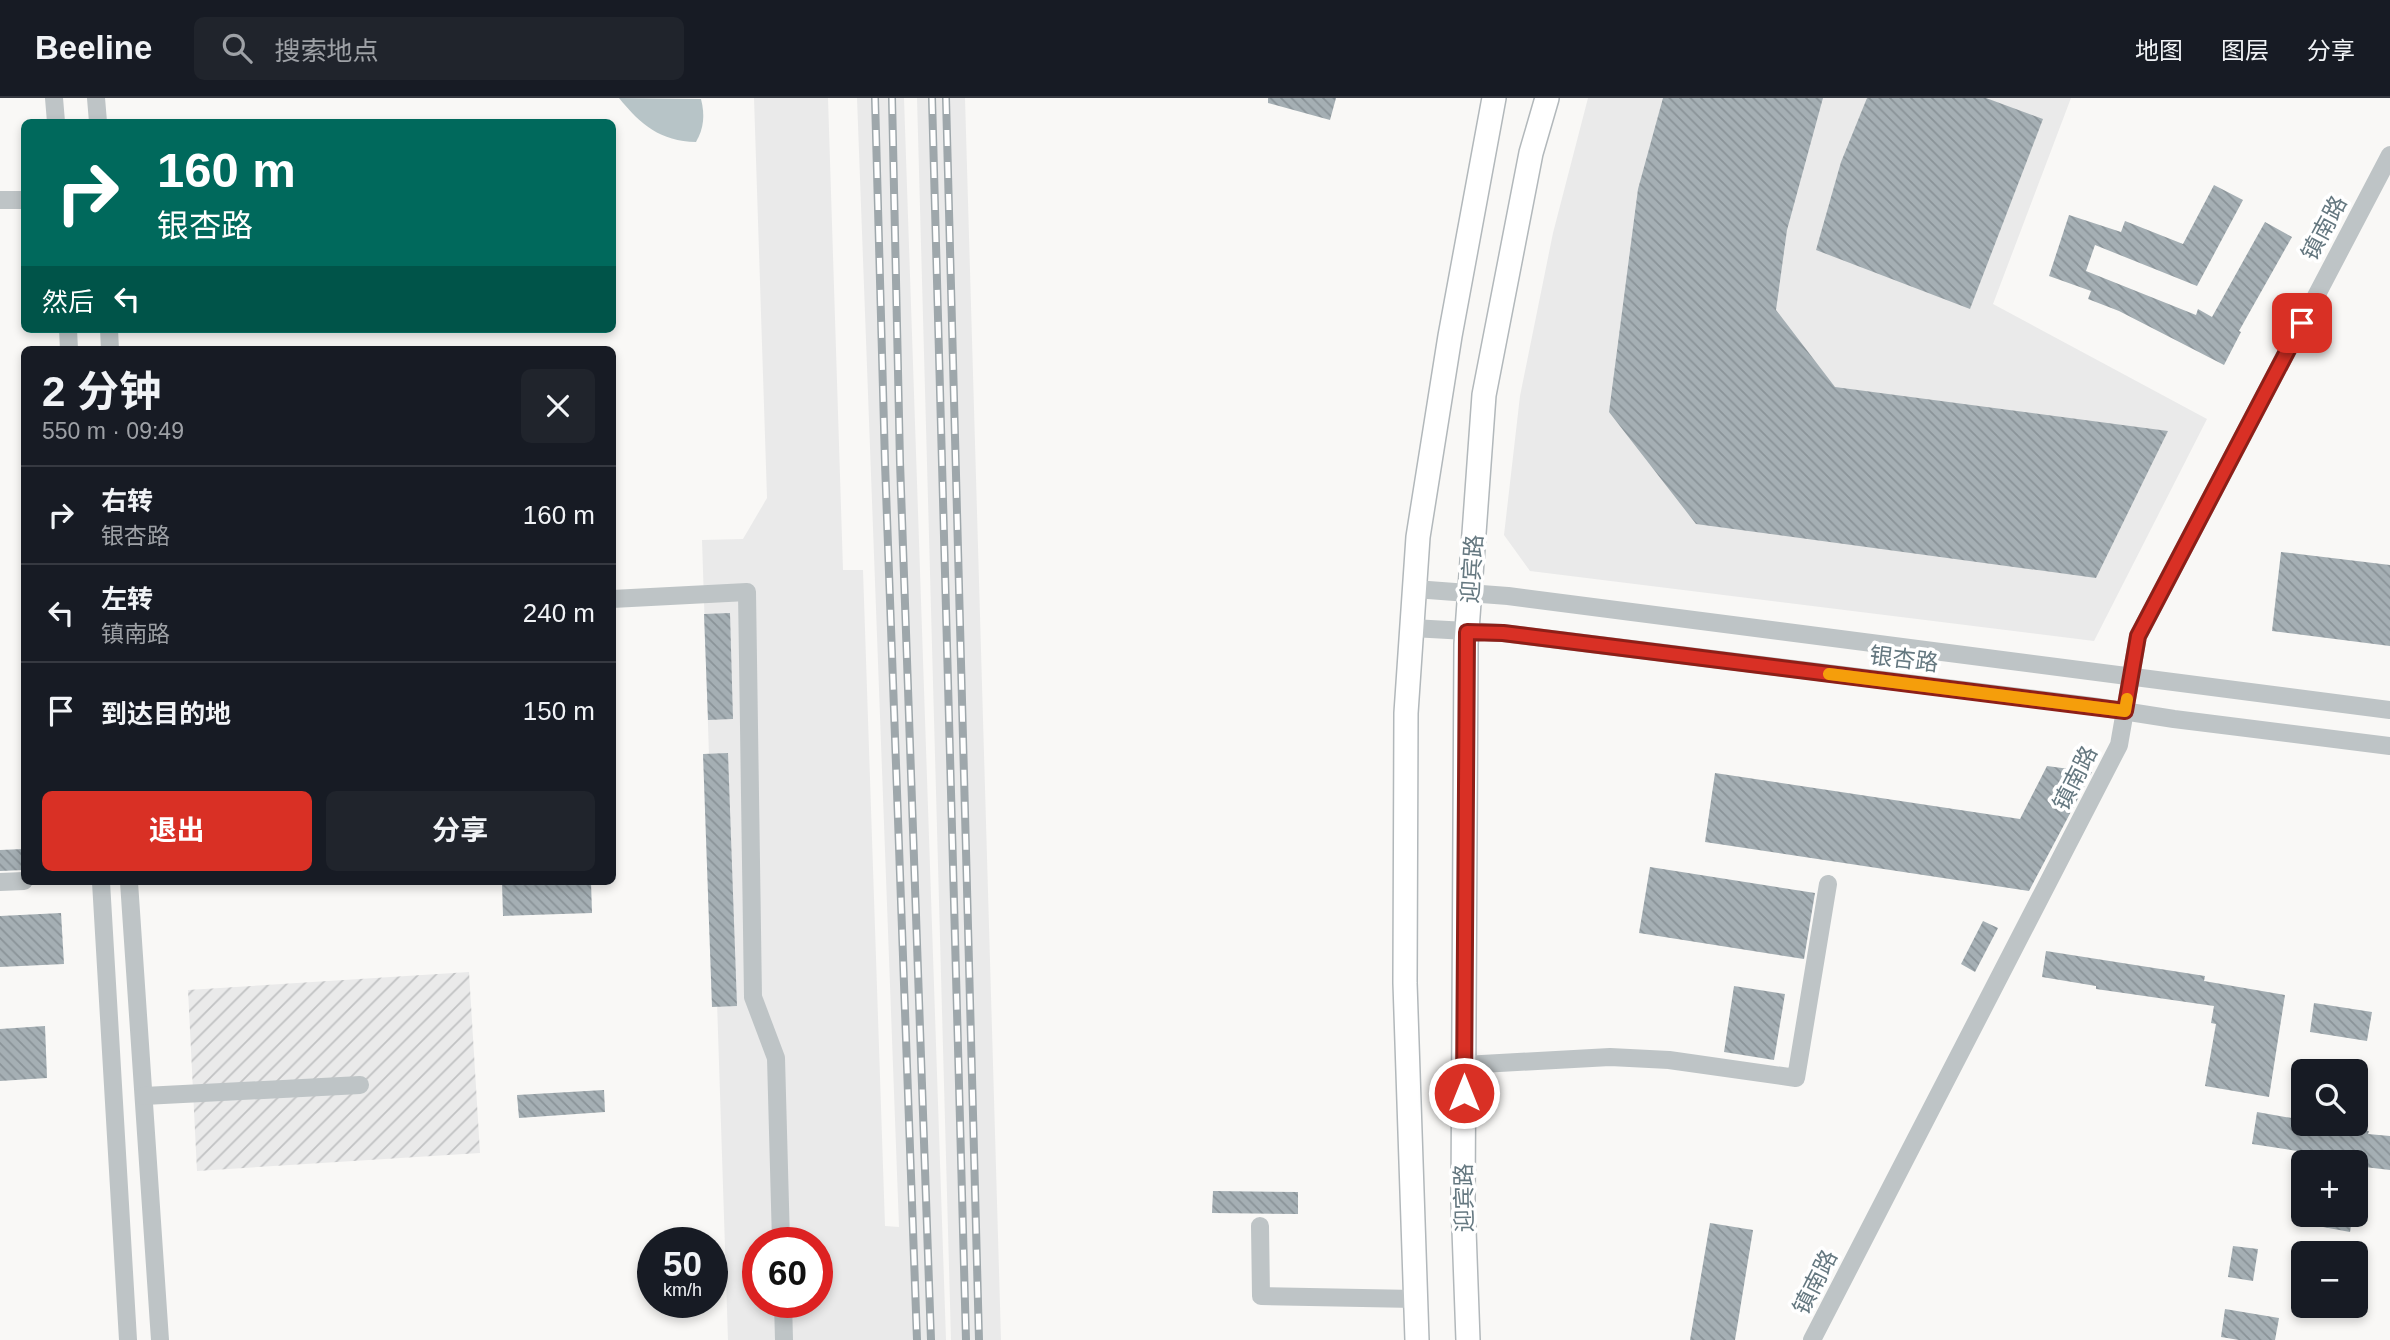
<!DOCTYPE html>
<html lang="zh">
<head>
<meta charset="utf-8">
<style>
  body { margin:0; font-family:Arial,"Noto Sans SC",sans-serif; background:#20242c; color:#f1f3f6; height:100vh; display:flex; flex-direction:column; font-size:26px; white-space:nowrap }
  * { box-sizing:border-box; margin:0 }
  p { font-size:23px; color:#9ea1a6 }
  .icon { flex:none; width:38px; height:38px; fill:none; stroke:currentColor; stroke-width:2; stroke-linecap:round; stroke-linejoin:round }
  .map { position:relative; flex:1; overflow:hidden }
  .drawer { position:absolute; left:21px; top:248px; width:595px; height:539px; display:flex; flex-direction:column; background:#171b24; border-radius:10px; box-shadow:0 4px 10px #0003 }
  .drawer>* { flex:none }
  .hud { position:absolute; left:21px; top:21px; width:595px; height:214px; border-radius:10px; box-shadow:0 4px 10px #0003; background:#00695c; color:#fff; overflow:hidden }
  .buttons { position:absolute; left:2291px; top:961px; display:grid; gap:14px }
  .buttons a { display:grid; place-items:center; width:77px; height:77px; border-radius:10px; background:#171b24; box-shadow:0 4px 10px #0003; font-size:35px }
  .speed { position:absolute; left:637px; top:1129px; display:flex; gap:14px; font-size:35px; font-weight:700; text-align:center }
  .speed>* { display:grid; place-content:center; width:91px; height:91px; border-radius:50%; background:#171b24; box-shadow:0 4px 10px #0003; line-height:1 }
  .speed small { font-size:18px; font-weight:400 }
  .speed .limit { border:10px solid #d22; background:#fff; color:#111 }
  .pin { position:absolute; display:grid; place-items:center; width:60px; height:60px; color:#fff; margin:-30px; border-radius:14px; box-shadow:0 4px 10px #0006 }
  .me { position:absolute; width:77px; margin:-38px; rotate:0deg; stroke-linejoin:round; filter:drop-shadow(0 0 5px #0008) }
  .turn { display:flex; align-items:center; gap:24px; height:147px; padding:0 21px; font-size:32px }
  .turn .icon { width:91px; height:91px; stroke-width:2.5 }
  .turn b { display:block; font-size:49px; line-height:60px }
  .then { display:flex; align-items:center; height:66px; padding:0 21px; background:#0003; gap:14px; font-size:26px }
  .round { display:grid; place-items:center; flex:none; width:74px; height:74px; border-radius:10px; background:#20242c }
  .summary { display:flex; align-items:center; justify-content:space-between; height:119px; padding:0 21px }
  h1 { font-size:42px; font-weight:700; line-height:52px }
  .action { display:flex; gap:14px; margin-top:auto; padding:14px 21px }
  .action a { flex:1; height:80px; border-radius:10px; background:#d93025; color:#fff; font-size:28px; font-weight:700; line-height:80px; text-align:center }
  .action a+a { background:#20242c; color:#f1f3f6 }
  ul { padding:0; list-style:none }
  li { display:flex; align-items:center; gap:21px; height:98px; padding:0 21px; border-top:2px solid #363941 }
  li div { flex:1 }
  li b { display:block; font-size:26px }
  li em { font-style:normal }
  header { display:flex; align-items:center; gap:42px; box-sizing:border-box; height:98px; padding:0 35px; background:#171b24; border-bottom:2px solid #363941 }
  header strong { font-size:33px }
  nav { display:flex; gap:38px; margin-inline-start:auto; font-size:24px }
  .search { width:490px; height:63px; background:#20242c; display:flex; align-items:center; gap:18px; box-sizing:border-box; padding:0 24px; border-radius:10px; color:#9ea1a6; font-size:26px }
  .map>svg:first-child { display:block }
</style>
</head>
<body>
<header>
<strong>Beeline</strong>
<div class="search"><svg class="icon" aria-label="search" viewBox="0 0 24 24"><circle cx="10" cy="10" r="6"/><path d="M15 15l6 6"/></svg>搜索地点</div>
<nav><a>地图</a><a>图层</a><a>分享</a></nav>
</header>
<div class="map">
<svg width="2390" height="1242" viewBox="0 0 2390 1242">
  <defs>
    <pattern id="industrial-furrows" width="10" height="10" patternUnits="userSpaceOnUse" patternTransform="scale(1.75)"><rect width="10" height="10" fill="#eaeaea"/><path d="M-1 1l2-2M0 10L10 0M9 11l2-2" fill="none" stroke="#c1c2c3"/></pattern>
    <pattern id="building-back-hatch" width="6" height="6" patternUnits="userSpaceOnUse" patternTransform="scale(1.75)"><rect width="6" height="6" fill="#a5afb4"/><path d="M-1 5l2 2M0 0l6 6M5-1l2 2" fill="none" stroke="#8a9398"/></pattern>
  </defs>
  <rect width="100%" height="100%" fill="#f9f8f6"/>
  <g fill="#eaeaea" fill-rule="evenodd">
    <path d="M754,0H828L843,472H863L885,1128L899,1129L857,0H904L946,1242H728L702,442L743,441L767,400ZM758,1144H817V1204H758Z"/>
    <polygon points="917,0 965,0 1001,1242 951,1242"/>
    <polygon points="1588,0 2071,0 1993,206 2207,321 2094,543 1530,473 1504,437 1520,298 1553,135"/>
  </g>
  <polygon fill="url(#industrial-furrows)" points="469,874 480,1055 197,1073 188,892"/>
  <path fill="#b7c4c7" d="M619,0L701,1C705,17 704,30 696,44C660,43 641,27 619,0Z"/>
  <g fill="url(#building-back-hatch)">
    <polygon points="1268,0 1336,0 1330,22 1268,5"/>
    <polygon points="1663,0 1823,0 1787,132 1776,212 1835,289 2168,333 2096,480 1696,426 1609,314 1638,91"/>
    <polygon points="1867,0 1986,0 2043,21 1970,211 1816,152 1841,64"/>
    <polygon points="2214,87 2243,102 2197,188 2095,147 2086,173 2196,217 2198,211 2212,219 2265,124 2292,139 2239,233 2241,234 2224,267 2119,213 2088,201 2091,193 2049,178 2069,117 2121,134 2125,123 2183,146"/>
    <polygon points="2281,454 2390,467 2390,548 2272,533"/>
    <polygon points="730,515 733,621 708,622 704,516"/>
    <polygon points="728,655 737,908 712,909 703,656"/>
    <polygon points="2047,668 2092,674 2029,793 1705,744 1715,675 2020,721"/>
    <polygon points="24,751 24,772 0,773 0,752"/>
    <polygon points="1650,769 1815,795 1804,861 1639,835"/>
    <polygon points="502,784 591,784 592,815 503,818"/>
    <polygon points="61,815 64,866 0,869 0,818"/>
    <polygon points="1983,823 1998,830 1975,874 1961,866"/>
    <polygon points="2046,853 2205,878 2204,883 2285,897 2269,999 2205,988 2216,926 2211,925 2214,908 2096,891 2096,888 2042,879"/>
    <polygon points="1734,888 1785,896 1774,962 1724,954"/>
    <polygon points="2314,905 2372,914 2367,943 2310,934"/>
    <polygon points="45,928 47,980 0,983 0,931"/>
    <polygon points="604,992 605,1014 519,1020 517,997"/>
    <polygon points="2257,1014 2303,1022 2303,1026 2327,1026 2369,1033 2368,1036 2390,1038 2390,1072 2356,1068 2356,1062 2252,1046"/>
    <polygon points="1213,1093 1298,1094 1298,1116 1212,1115"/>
    <polygon points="2297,1116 2353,1116 2350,1134 2296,1124"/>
    <polygon points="1710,1125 1753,1132 1735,1242 1690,1242"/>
    <polygon points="2233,1148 2258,1151 2253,1183 2228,1179"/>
    <polygon points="2225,1211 2279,1220 2275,1242 2239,1242 2221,1239"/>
  </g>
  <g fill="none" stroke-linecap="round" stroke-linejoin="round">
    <defs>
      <g id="major">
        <polyline points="1417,1242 1405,885 1406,615 1418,439 1450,238 1494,0"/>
        <polyline points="1468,1242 1463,1104 1466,546 1484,297 1531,55 1547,0"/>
      </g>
    </defs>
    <use href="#major" stroke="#b2b8bb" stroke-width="26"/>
    <g stroke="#bec4c6" stroke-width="18">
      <polyline points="54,0 56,24"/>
      <polyline points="96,0 98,24"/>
      <polyline points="0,102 24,102"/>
      <polyline points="68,231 69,252"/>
      <polyline points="109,231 110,252"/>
      <polyline points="1415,491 1508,498 2390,612"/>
      <polyline points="612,501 747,494 753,899 776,960 781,1144"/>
      <polyline points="1412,530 1503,535 2091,608 2174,621 2390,648"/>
      <polyline points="0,784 24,783"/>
      <polyline points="101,784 128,1242"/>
      <polyline points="129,784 160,1242"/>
      <polyline points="1464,967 1610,959 1669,962 1796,980 1828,786"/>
      <polyline points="144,998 360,987"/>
      <polyline points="1260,1128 1261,1198 1415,1201"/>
      <polyline points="783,1204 784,1242"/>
      <polyline points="1812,1242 2119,647 2138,538 2390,57"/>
    </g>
    <use href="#major" stroke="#fff" stroke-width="23"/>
    <defs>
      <g id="rail">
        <polyline points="875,0 885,365 917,1242"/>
        <polyline points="892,0 900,364 931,1242"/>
        <polyline points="932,0 966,1242"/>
        <polyline points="946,0 979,1242"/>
      </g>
    </defs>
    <use href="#rail" stroke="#9ea7ab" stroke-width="8"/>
    <use href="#rail" stroke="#fff" stroke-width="5" stroke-dasharray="16" stroke-linecap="butt"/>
  </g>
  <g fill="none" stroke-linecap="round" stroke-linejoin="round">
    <defs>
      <polyline id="route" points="1464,995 1467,534 1503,535 2125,613 2138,538 2302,225"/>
    </defs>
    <use href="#route" stroke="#8d1f18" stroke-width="18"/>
    <use href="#route" stroke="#d93025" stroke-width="12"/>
    <polyline stroke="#f59e0b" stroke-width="12" points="1829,576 2125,613 2127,601"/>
  </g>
  <g text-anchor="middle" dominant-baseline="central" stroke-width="7" stroke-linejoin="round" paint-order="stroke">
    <g font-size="23" fill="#657880" stroke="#fff">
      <text transform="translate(2324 130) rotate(-62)">镇南路</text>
      <text transform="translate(1472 471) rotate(-86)">迎宾路</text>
      <text transform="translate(1904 561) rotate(7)">银杏路</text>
      <text transform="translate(2075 680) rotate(-63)">镇南路</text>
      <text transform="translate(1464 1100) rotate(-91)">迎宾路</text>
      <text transform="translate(1815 1184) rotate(-63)">镇南路</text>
    </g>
  </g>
</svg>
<div class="buttons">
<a><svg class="icon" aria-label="search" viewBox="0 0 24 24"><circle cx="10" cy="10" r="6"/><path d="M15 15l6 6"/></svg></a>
<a>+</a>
<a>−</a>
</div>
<div class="speed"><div>50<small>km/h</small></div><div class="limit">60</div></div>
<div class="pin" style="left:2302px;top:225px;background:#d93025"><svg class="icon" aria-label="arrive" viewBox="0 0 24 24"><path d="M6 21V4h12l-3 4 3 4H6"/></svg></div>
<svg class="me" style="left:1464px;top:995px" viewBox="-20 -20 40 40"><circle r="17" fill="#d93025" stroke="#fff" stroke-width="3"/><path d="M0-11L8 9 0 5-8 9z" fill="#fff"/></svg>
<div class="hud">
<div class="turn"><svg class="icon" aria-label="right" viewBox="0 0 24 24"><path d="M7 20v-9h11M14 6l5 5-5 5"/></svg><div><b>160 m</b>银杏路</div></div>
<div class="then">然后<svg class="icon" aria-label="left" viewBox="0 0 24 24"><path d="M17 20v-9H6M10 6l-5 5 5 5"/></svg></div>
</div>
<section class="drawer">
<div class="summary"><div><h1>2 分钟</h1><p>550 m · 09:49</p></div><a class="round"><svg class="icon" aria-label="close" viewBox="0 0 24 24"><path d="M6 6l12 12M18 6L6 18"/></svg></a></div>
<ul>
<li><svg class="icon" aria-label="right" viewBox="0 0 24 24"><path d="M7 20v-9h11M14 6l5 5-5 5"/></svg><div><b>右转</b><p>银杏路</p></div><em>160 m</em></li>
<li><svg class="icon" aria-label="left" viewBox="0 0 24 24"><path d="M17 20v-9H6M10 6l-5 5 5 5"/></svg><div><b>左转</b><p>镇南路</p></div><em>240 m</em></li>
<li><svg class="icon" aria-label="arrive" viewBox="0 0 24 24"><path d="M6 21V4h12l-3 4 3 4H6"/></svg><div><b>到达目的地</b></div><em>150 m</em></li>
</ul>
<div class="action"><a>退出</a><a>分享</a></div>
</section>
</div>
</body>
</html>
